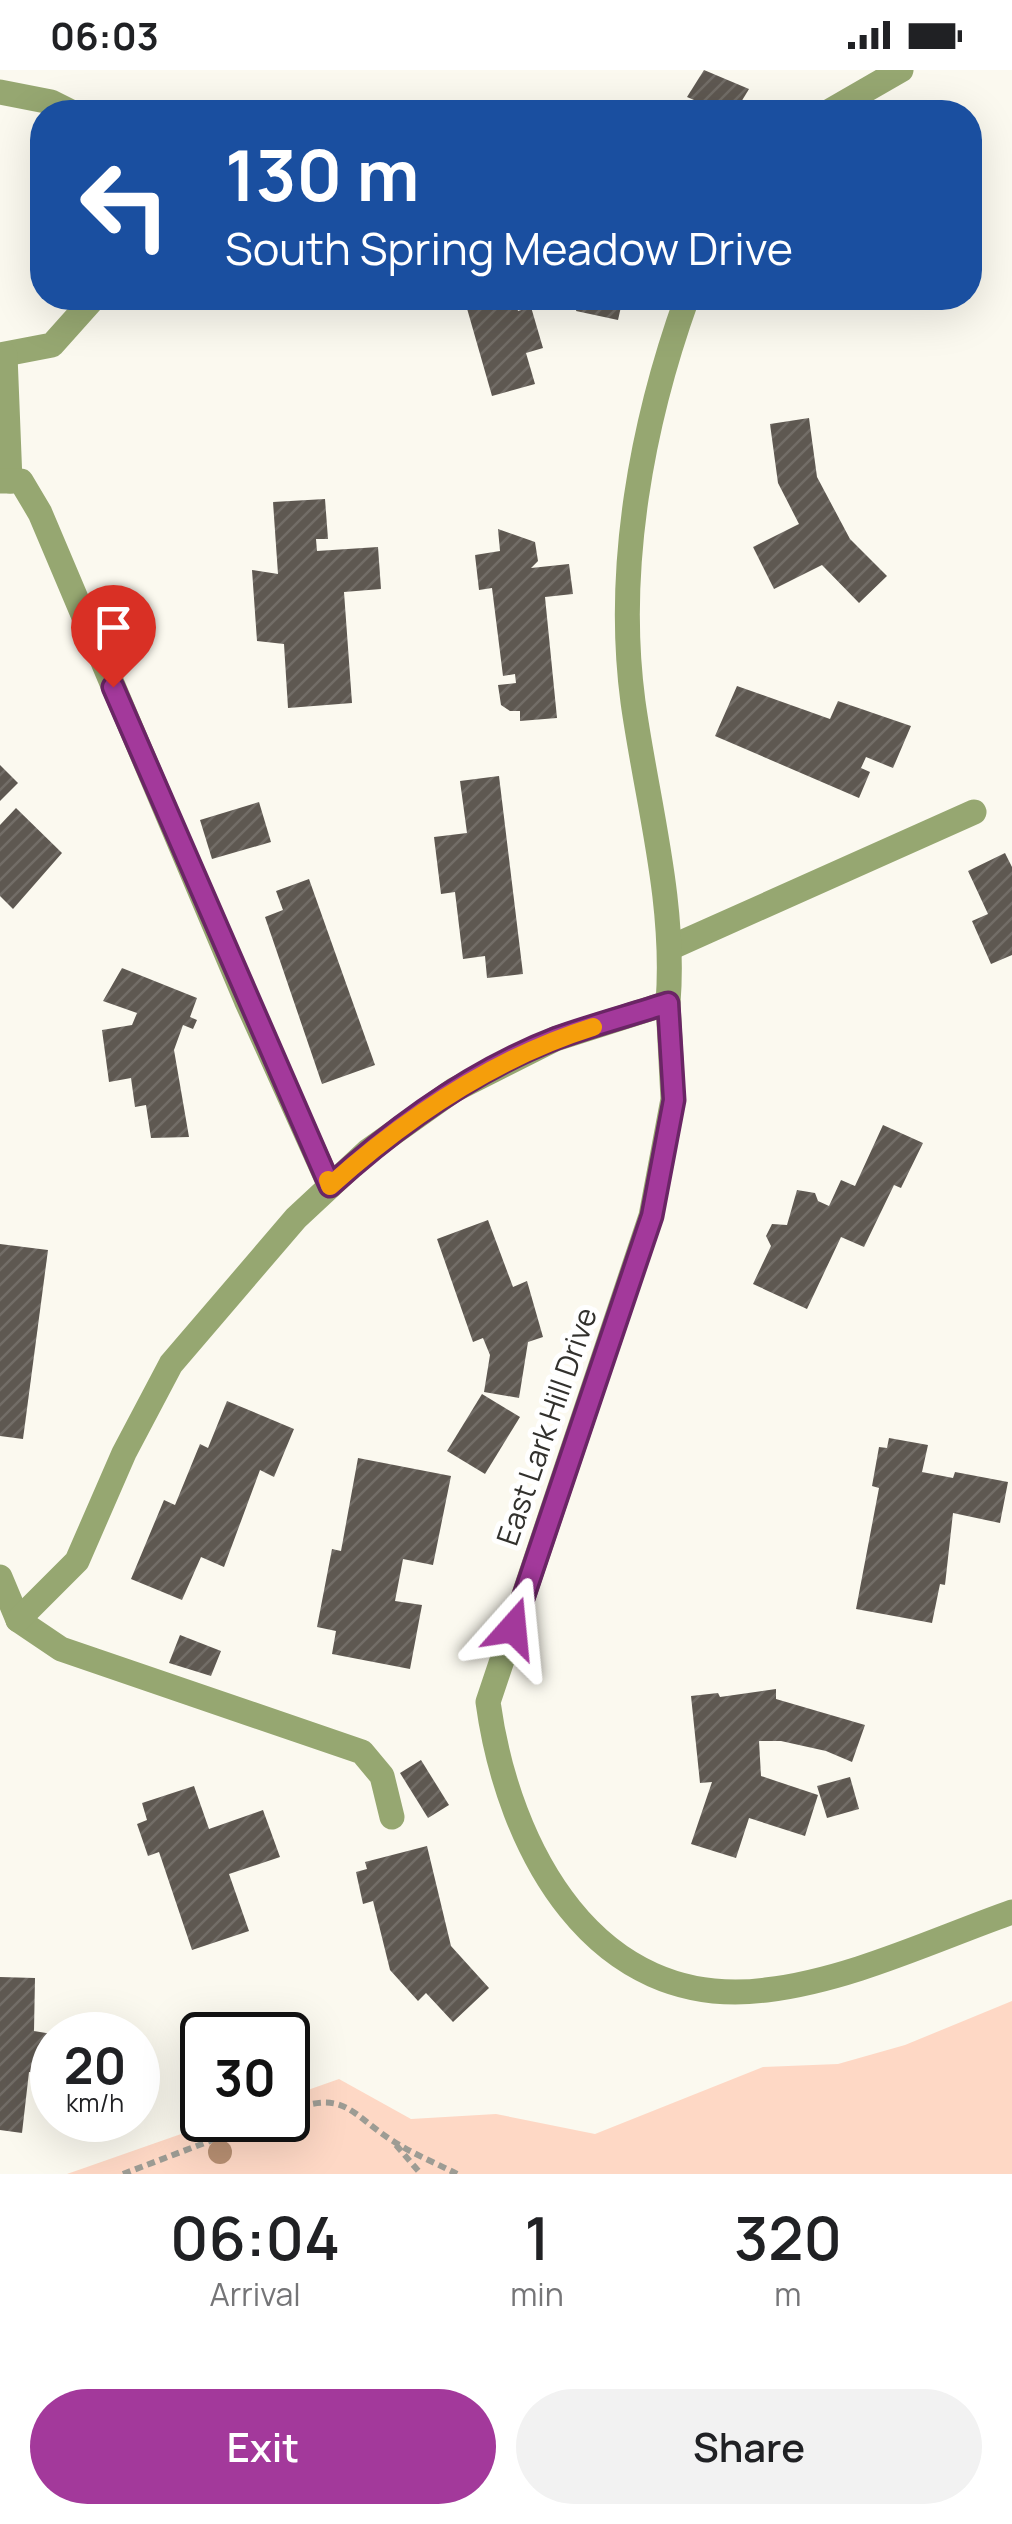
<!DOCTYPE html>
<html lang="en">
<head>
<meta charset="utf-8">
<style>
  body { margin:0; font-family:Manrope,sans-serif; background:#f2f2f2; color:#202124; height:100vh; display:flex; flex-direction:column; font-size:38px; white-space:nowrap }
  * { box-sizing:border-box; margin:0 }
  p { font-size:32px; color:#757577 }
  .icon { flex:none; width:55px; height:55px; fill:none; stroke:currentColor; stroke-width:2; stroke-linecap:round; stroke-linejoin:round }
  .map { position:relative; height:2104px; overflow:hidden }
  .details { display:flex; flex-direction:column; background:#fff; flex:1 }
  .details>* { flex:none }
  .top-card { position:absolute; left:30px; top:30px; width:952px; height:210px; border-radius:40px; box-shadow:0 10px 40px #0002; background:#1a4fa0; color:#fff; overflow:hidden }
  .speed { position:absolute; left:30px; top:1942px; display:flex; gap:20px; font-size:50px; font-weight:700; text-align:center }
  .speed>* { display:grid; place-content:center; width:130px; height:130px; border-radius:50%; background:#fff; box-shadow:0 10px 40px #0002; line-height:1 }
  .speed small { font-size:25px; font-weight:400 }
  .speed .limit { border:5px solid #111; border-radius:15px; background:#fff; color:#111 }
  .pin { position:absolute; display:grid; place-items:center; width:85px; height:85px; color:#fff; margin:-102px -42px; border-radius:50% 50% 50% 0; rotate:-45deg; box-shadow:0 0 10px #0007 }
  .pin .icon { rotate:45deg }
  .me { position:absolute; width:110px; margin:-55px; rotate:18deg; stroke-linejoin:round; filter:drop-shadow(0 0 8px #0008) }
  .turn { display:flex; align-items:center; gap:35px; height:210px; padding:0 30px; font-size:45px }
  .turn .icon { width:130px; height:130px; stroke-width:2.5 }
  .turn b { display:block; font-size:70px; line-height:85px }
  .eta { display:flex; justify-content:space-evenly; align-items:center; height:170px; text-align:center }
  .eta b { font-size:60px; font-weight:600; line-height:70px }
  .action { display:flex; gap:20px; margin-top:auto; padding:20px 30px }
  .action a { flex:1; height:115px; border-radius:60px; background:#a3399b; color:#fff; font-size:40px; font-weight:600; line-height:115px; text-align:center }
  .action a+a { background:#f2f2f2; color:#202124 }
  .status { display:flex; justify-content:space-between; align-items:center; height:70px; padding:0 50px; background:#fff; direction:ltr }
  .status svg { height:28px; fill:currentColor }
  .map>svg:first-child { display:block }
</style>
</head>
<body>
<div class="status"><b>06:03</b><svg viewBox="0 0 49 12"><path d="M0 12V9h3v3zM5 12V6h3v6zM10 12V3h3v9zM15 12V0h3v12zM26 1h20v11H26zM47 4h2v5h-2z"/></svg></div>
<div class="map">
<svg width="1012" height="2104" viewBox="0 0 1012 2104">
  <defs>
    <pattern id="building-hatch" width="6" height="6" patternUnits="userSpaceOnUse" patternTransform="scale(2.5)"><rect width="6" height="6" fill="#5e5851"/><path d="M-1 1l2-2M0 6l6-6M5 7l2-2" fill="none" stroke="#726d67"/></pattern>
  </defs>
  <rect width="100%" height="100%" fill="#fbf9ef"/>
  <polygon fill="#fed8c5" points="1012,1931 1012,2104 67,2104 221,2050 288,2050 288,2027 339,2009 411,2049 496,2044 595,2064 763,1997 838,1994 905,1975"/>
  <g fill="url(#building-hatch)">
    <polygon points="704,0 749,19 735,42 722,42 687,27"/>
    <polygon points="464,228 514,228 518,241 531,237 543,278 526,283 535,314 492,326"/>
    <polygon points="579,228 623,228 618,250 576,241"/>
    <polygon points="809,348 817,407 850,469 887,506 859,533 822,495 774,519 753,477 799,454 778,413 770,354"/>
    <polygon points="325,429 328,469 316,469 317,481 378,477 381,519 344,522 352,633 288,638 284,574 257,571 252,500 278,504 273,432"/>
    <polygon points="498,459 535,472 538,491 531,498 569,494 573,524 545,527 557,648 520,651 520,641 510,641 501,635 498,615 516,613 515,604 503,606 492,518 479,520 475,485 500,481"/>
    <polygon points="737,616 830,649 838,631 911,656 893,698 866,687 861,698 870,702 859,728 715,666"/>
    <polygon points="0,695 18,713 0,731"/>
    <polygon points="499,706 523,904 487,908 485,886 463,889 455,822 441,824 434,767 467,763 460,711"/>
    <polygon points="259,732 271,772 212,789 200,750"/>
    <polygon points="16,738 62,783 13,839 0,826 0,755"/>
    <polygon points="1005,783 1012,797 1012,885 991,894 972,851 988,844 968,801"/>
    <polygon points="309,809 375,995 322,1014 265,847 283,840 276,821"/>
    <polygon points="122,898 197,928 190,947 197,950 193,959 183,955 174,980 189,1067 151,1068 146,1035 135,1037 131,1008 109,1012 102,960 132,955 137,943 103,931"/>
    <polygon points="883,1055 923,1073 901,1118 894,1115 864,1177 841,1167 807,1239 753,1214 771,1176 766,1166 772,1154 787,1155 797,1120 815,1123 818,1131 829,1136 841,1110 855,1116"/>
    <polygon points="488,1150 513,1217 527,1211 543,1267 528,1272 519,1328 484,1322 490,1285 483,1268 473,1272 437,1169"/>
    <polygon points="0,1174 48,1180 23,1369 0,1366"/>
    <polygon points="482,1324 520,1347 485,1404 447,1381"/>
    <polygon points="227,1331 294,1359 274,1407 260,1400 224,1497 201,1487 182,1530 131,1509 164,1430 175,1435 200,1374 208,1378"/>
    <polygon points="889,1368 928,1375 922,1402 953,1408 955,1402 1008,1412 1000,1453 953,1443 945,1515 940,1514 932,1553 856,1539 879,1418 872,1416 879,1377 887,1378"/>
    <polygon points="358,1388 451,1406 433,1495 403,1489 395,1531 422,1535 410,1599 332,1584 336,1561 317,1557 332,1479 341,1481"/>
    <polygon points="180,1565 221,1581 211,1606 169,1593"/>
    <polygon points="776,1619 776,1629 865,1655 852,1692 826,1681 781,1671 759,1671 761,1706 818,1725 805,1766 749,1748 736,1788 691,1774 712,1712 700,1713 691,1626 718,1623 720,1627"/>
    <polygon points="421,1690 449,1735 428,1748 400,1703"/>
    <polygon points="850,1707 859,1739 827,1748 817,1716"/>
    <polygon points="194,1716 209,1759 263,1740 280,1787 229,1804 249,1861 192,1880 159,1782 148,1786 137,1754 147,1750 142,1733"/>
    <polygon points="427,1776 451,1876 489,1918 453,1952 426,1923 418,1931 390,1900 373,1831 363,1834 356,1802 367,1799 365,1792"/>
    <polygon points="0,1907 35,1908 34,1961 52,1964 52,2005 29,2002 22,2063 0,2060"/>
  </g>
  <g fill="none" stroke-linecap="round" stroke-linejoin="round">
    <g stroke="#9d9c94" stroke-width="6" stroke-dasharray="8 5" stroke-linecap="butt">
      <path d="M288,2041C346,2019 350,2044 393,2071C413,2084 436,2093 457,2104"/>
      <polyline points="396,2075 421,2104"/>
      <polyline points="123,2104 265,2050"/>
    </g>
    <g stroke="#96a771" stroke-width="25">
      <polyline points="0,22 51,32 71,42"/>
      <polyline points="828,42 901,0"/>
      <polyline points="0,285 52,275 94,228"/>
      <polyline points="5,285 10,411"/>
      <polyline points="0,411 21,411 40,443 246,930 330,1116"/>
      <polyline points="672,877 974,742"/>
      <path d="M668,933L673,1029L651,1146L488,1632C508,1778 594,1942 766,1920C850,1910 933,1870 1012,1842"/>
      <polyline points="0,1507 18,1550 61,1579 362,1682 382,1706 392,1747"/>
      <path d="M18,1550L77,1491L124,1383L171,1294L296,1148L368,1081L454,1020L555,969L668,933C676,832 647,732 633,632C615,498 642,353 687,228"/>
    </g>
  </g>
  <circle fill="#b78f72" cx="220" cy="2082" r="12"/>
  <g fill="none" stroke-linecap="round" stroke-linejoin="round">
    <defs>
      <path id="route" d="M113,617L330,1116C396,1056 473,1000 557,968C593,955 631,945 668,933L674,1030L652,1146L513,1558"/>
    </defs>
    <use href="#route" stroke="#6a2565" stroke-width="25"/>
    <use href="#route" stroke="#a3399b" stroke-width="18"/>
    <path stroke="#f59e0b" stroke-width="18" d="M328,1110L330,1116C407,1047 494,988 593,957"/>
  </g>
  <g text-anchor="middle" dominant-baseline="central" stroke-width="10" stroke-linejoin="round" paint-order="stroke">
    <g font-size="30" fill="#32312d" stroke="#fff">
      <text transform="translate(546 1356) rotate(-71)">East Lark Hill Drive</text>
    </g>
  </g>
</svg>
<div class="speed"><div>20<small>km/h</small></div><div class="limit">30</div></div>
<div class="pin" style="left:113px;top:617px;background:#d93025"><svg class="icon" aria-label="arrive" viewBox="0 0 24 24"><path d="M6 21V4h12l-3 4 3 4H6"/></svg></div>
<svg class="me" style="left:513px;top:1558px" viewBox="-20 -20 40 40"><path d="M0-17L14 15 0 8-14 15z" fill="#a3399b" stroke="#fff" stroke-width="4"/></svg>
<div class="top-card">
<div class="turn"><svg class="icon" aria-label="left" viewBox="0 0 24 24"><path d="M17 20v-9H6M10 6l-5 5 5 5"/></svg><div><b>130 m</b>South Spring Meadow Drive</div></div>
</div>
</div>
<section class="details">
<div class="eta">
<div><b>06:04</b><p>Arrival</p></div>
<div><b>1</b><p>min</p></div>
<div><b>320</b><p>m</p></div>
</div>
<div class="action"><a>Exit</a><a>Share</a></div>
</section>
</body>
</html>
